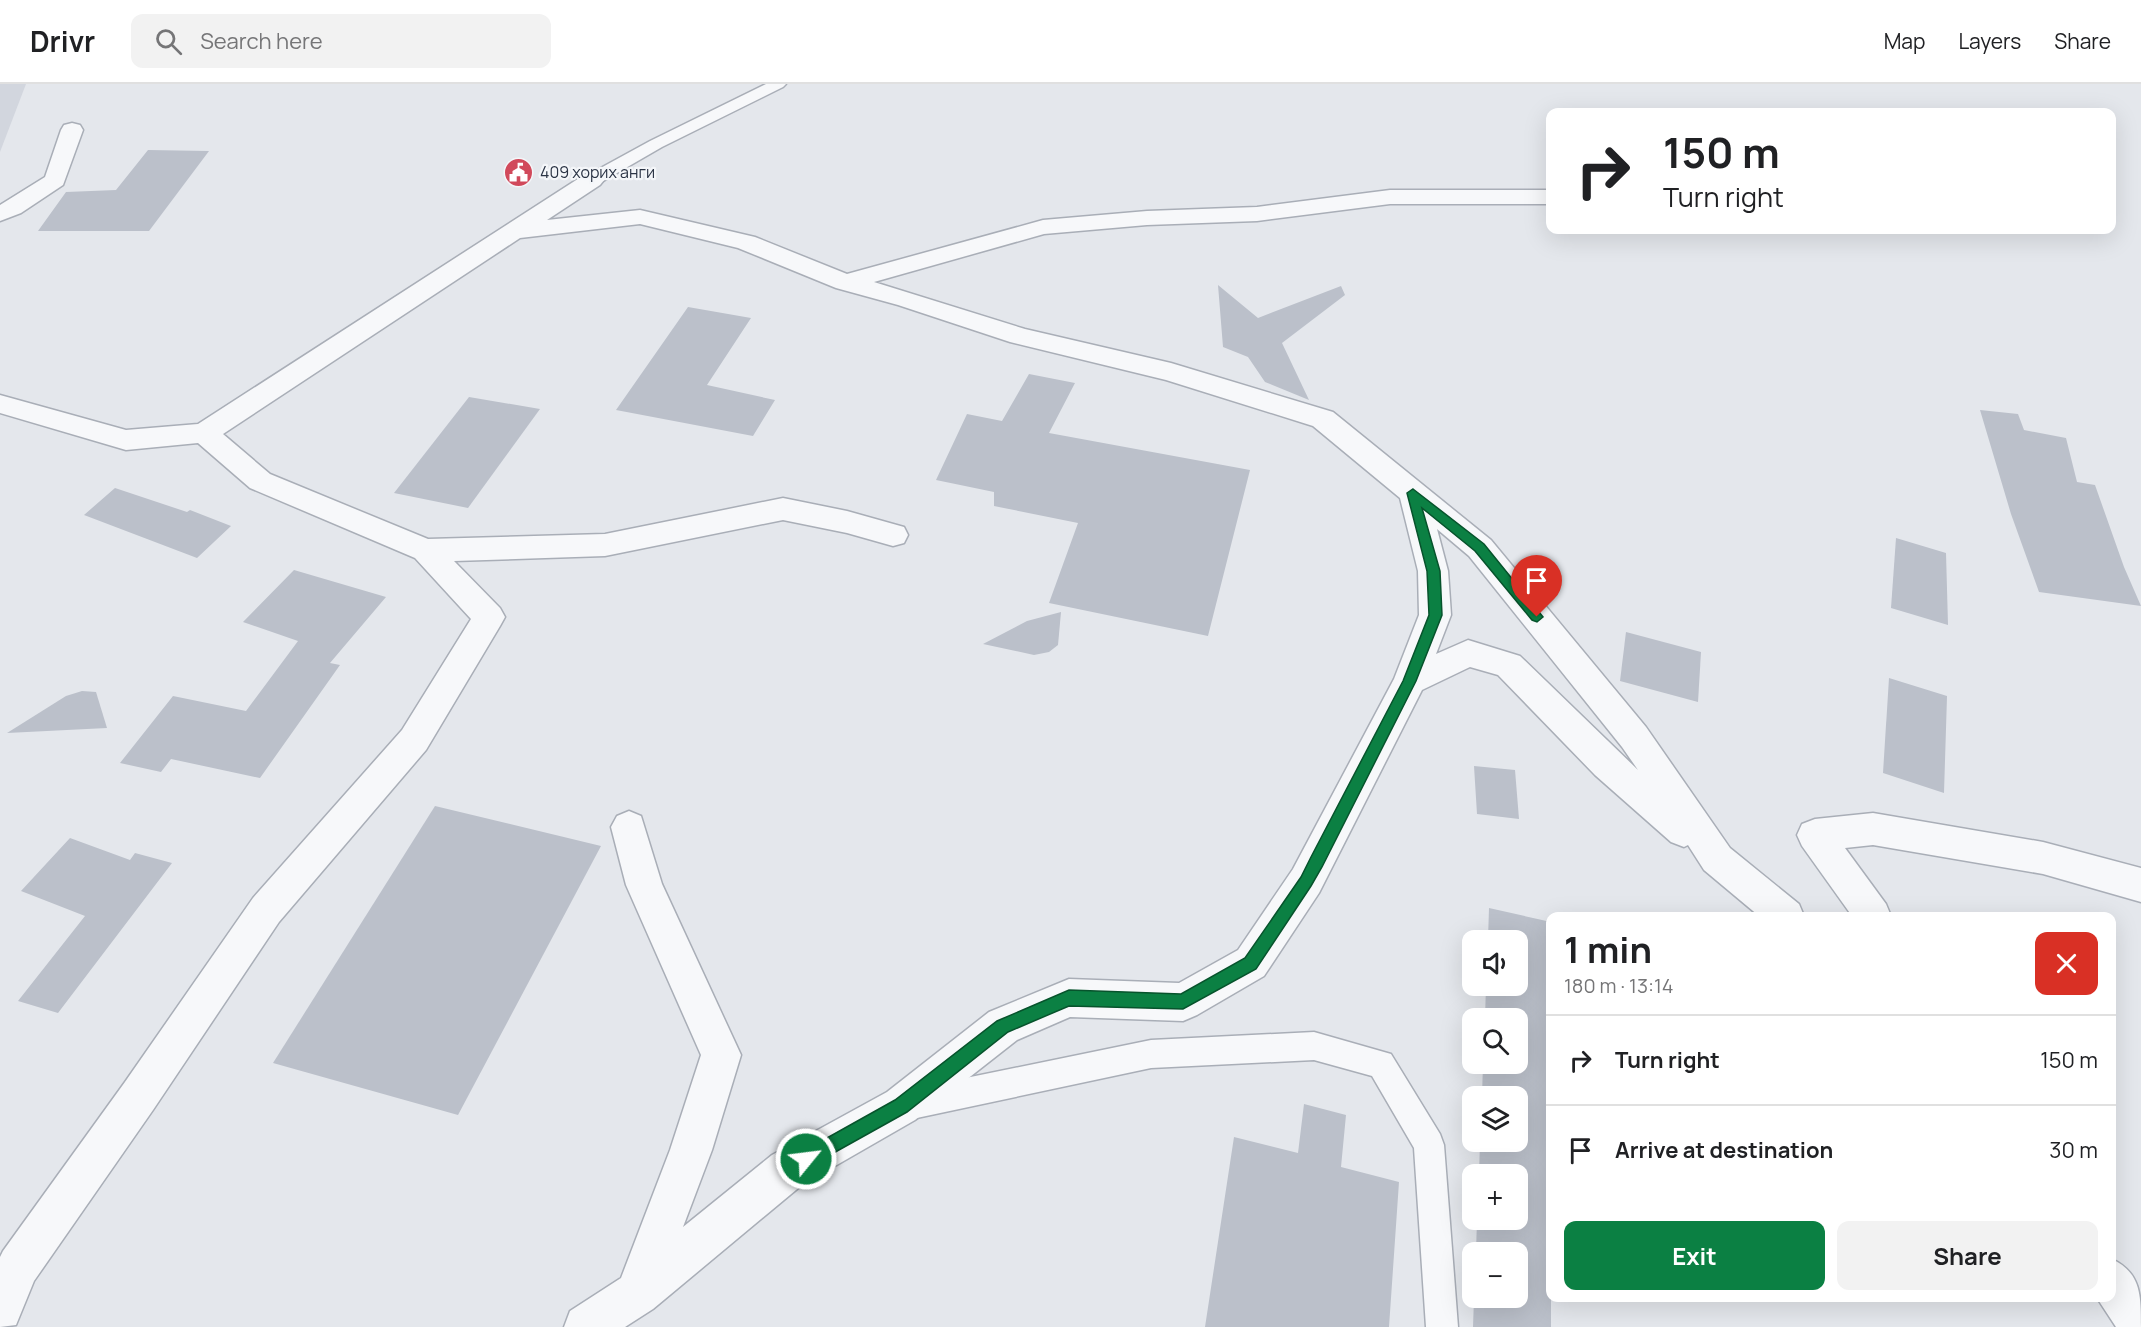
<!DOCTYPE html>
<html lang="en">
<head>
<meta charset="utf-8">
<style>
  body { margin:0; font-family:Manrope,sans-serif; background:#f2f2f2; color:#202124; height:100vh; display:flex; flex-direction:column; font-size:22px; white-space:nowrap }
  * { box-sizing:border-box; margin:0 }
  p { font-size:20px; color:#757577 }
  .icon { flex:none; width:33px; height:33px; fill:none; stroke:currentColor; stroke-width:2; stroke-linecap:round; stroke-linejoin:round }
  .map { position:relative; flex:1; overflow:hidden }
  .side { position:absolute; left:1546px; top:828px; width:570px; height:390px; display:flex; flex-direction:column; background:#fff; border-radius:12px; box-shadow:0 6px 24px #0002 }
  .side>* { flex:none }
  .banner { position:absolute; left:1546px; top:24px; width:570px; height:126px; border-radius:12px; box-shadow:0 6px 24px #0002; background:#fff; color:#202124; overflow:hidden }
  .buttons { position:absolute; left:1462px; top:846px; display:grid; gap:12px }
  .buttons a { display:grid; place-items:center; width:66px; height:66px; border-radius:12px; background:#fff; box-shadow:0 6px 24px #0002; font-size:30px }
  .pin { position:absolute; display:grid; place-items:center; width:51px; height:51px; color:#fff; margin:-62px -26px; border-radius:50% 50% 50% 0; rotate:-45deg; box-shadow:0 0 6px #0007 }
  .pin .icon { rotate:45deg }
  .me { position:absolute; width:66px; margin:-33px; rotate:61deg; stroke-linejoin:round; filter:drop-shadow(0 0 4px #0008) }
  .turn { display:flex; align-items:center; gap:21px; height:126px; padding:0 18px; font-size:27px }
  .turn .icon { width:78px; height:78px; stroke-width:2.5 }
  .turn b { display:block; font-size:42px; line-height:51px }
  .round { display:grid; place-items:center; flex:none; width:63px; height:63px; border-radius:12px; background:#f2f2f2 }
  .summary { display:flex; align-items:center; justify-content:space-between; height:102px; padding:0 18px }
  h1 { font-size:36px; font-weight:700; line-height:45px }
  .button { display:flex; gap:12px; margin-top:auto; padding:12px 18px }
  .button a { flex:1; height:69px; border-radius:12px; background:#0b8043; color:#fff; font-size:24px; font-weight:700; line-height:69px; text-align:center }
  .button a+a { background:#f2f2f2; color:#202124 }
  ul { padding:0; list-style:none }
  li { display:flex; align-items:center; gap:18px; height:90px; padding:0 18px; border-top:2px solid #e0e0e0 }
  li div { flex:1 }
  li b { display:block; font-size:22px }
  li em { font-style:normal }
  header { display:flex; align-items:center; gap:36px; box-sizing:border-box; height:84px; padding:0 30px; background:#fff; border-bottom:2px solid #e0e0e0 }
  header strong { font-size:28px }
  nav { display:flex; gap:33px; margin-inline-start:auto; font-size:21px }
  .search { width:420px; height:54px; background:#f2f2f2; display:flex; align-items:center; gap:15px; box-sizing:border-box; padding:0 21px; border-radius:12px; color:#757577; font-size:22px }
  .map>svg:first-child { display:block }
</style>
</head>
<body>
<header>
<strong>Drivr</strong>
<div class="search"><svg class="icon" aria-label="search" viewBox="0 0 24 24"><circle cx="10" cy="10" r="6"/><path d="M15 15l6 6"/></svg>Search here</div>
<nav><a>Map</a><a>Layers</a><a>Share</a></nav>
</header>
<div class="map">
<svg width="2141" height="1243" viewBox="0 0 2141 1243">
  <rect width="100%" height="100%" fill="#e4e7ec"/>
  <polygon fill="#d2d6de" points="0,0 26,0 0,68"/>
  <g fill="#bbc0ca">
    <polygon points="148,66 209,67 149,147 38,147 66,108 116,106"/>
    <polygon points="1218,201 1258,234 1341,202 1345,211 1282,259 1309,316 1265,298 1248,273 1223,263"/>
    <polygon points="688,223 751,234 707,301 775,316 753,352 616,326"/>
    <polygon points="1029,290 1075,299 1049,349 1250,386 1208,552 1049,519 1078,439 994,422 994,408 936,396 967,330 1002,337"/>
    <polygon points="469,313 540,325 468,424 394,409"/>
    <polygon points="1980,326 2018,330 2024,346 2066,354 2077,398 2095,401 2124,483 2141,522 2039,508 2011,430"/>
    <polygon points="115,404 187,428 190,426 231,442 197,474 84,431"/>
    <polygon points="1896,454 1946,469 1948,541 1891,524"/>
    <polygon points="294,486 386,513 330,579 340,581 260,694 171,675 161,688 120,679 173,612 246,627 298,557 243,538"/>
    <polygon points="1061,528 1058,561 1049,568 1034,571 983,560 1027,537"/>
    <polygon points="1626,548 1701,568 1698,618 1620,597"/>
    <polygon points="1889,594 1947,612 1944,709 1883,689"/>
    <polygon points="82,607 96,608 107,644 7,649 66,612"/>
    <polygon points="1474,682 1515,686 1519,735 1477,730"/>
    <polygon points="435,722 601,762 458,1031 273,979"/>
    <polygon points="70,754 130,776 135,769 172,779 58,929 18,917 85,832 21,807"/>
    <polygon points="1489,824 1551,838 1551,1243 1473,1243 1474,1214 1518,1214 1518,1168 1476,1168 1477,1136 1518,1136 1518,1090 1479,1090 1480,1058 1518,1058 1518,1012 1482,1012 1483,980 1518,980 1518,934 1485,934 1486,902 1518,902 1518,856 1488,856"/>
    <polygon points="1304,1020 1346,1031 1341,1083 1399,1098 1389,1243 1205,1243 1234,1053 1298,1069"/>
  </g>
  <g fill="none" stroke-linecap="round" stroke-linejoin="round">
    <defs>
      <g id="lane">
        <polygon points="766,0 786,0 783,3 662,63 598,100 586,100 584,96 586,92 650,57"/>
        <polygon points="1314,948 1391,970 1440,1050 1444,1061 1458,1243 1426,1243 1414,1064 1372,992 1314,976 1151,984 912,1035 902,1030 897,1020 902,1010 912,1005 1151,956"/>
      </g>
      <g id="street">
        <polygon points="72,39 80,41 83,46 63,101 21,129 0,137 0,121 45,93 61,46 64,41"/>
        <path d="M592,89L600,91L604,96L600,101L547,136L640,126L755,153L847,190L1043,136L1147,127L1257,123L1390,106H1551V120H1390L1257,137L1147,141L1044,150L874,198L1025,245L1171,279L1333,328L1491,456L1646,643L1730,764L1799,820L1804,832H1759L1704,786L1688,761L1684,763L1671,758L1595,691L1498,591L1470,583L1422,606L1319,809L1264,892L1197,931L1183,937L1070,933L1017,956L915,1036L802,1101L653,1225L625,1243H564L570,1227L621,1194L670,1066L701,971L626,801L611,743L617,732L629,727L641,732L662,800L741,971L712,1066L683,1143L772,1071L887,1008L989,928L1069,895L1179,899L1238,866L1293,785L1394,595L1419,531L1418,487L1400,414L1313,342L1166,296L1010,258L898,221L836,204L738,164L640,140L520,154L223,350L270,390L428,455L605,450L783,414L847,427L904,443L908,451L904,459L893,462L847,449L783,436L605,472L454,477L500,524L505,533L500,542L426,666L279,838L153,1026L34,1197L16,1241L0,1243V1173L3,1167L125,998L253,814L402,646L471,535L415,474L250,404L198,359L126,366L0,329V311L126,346L198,340L584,91ZM1437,445L1469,472L1622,663L1638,686L1520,572L1468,556L1436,570L1451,531L1448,487Z"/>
        <polygon points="1873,729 2043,758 2141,784 2141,818 2043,790 1873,761 1845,764 1886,820 1891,832 1852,832 1802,762 1797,751 1802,740 1815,735"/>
        <path d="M2112,1175C2141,1189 2141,1211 2141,1243H2116L2097,1214H2112Z"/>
      </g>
    </defs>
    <use href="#lane" stroke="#a9aeb7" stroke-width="3"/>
    <use href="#street" stroke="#a9aeb7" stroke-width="3"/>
    <use href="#lane" fill="#f7f8fa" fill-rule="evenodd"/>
    <use href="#street" fill="#f7f8fa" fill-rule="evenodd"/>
  </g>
  <polygon fill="#0b8043" stroke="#07532c" stroke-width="1.5" points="1413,405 1484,460 1543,533 1537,538 1532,536 1475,467 1422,424 1440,487 1442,531 1416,597 1322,783 1311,802 1256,885 1183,925 1069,922 1008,948 907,1028 812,1081 806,1084 800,1081 798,1075 800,1069 895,1016 997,937 1069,906 1181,910 1245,874 1301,793 1311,773 1403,597 1429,531 1427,487 1407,409"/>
  <defs>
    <symbol id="civic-disc" viewBox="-11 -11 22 22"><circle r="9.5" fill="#d1495b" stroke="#f4f6f9"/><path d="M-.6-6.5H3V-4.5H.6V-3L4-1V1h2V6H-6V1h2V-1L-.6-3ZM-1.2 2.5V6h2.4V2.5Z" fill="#fff"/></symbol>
  </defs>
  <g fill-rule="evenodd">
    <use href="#civic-disc" x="502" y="72" width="33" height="33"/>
  </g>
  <g text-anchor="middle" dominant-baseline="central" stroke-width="4.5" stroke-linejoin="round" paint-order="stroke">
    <g font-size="16" fill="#2b3445" stroke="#f4f6f9" text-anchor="start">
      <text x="540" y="88">409 хорих анги</text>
    </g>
  </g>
</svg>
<div class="buttons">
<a><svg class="icon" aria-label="sound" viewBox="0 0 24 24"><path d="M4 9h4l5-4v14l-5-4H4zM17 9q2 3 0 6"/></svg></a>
<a><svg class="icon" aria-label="search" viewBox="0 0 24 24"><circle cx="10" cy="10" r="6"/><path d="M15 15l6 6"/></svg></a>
<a><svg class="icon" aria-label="layers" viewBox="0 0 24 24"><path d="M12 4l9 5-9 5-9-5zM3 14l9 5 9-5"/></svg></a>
<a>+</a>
<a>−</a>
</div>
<div class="pin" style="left:1537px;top:533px;background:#d93025"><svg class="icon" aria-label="arrive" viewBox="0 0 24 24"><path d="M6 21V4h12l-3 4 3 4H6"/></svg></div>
<svg class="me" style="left:806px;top:1075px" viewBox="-20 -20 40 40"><circle r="17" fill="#0b8043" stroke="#fff" stroke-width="3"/><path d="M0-11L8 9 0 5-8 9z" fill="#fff"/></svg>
<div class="banner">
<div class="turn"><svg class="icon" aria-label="right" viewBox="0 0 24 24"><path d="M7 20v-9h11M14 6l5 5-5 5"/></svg><div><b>150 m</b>Turn right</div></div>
</div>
<section class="side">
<div class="summary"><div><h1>1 min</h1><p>180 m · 13:14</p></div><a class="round" style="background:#d93025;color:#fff"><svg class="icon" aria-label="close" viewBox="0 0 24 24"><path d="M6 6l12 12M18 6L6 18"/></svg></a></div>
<ul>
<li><svg class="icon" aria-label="right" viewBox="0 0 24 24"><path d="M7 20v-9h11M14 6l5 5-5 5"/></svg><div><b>Turn right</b></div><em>150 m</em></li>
<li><svg class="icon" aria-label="arrive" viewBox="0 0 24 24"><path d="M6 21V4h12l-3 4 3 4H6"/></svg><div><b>Arrive at destination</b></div><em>30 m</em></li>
</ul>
<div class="button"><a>Exit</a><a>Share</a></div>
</section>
</div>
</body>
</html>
